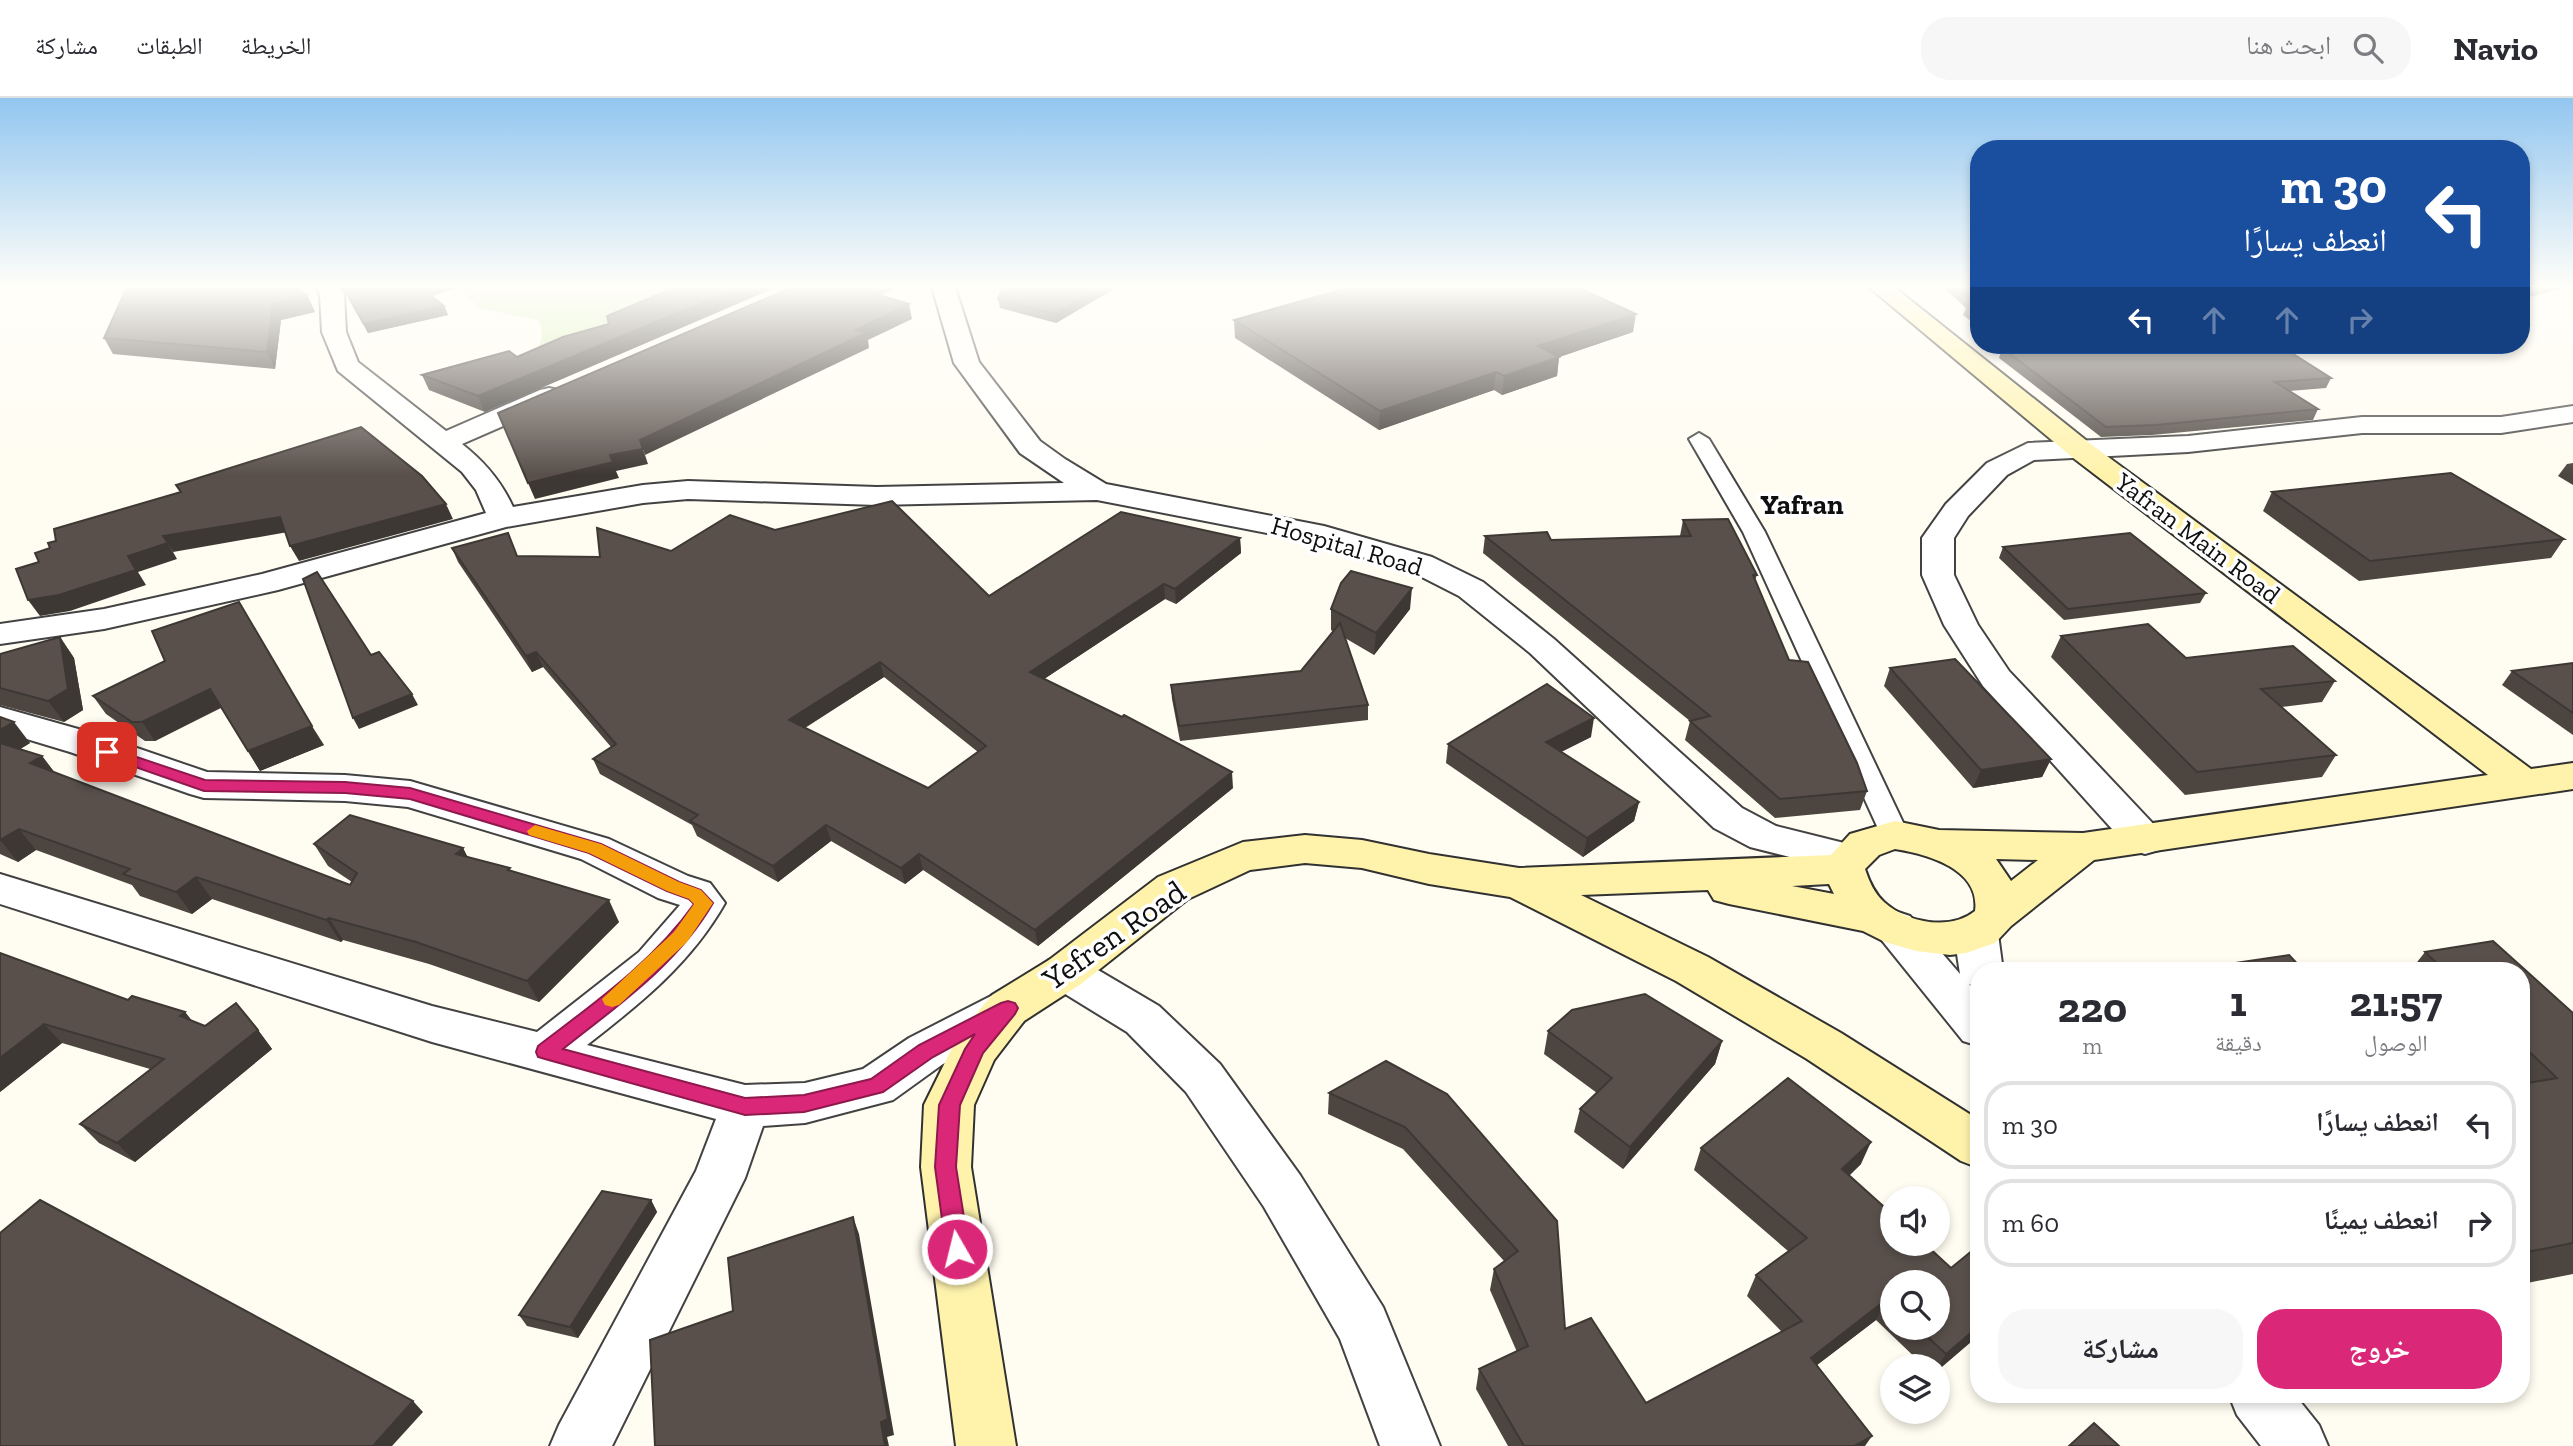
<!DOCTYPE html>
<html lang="ar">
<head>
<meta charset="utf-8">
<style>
  body { margin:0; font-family:"Zilla Slab","Noto Naskh Arabic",serif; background:#f7f7f7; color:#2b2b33; direction:rtl; height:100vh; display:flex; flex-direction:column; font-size:26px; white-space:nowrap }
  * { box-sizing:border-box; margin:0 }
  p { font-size:23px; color:#7c7c81 }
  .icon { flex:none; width:38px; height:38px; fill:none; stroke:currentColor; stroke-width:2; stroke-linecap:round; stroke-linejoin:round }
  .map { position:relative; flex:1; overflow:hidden; direction:ltr }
  .details { position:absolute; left:1970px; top:864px; width:560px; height:441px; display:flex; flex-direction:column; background:#fff; border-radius:28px; box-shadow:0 4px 10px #0003; direction:rtl }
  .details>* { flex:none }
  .guide { position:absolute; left:1970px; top:42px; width:560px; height:214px; border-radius:28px; box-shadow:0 4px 10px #0003; direction:rtl; background:#1a4fa0; color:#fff; overflow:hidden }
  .buttons { position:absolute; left:1880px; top:1088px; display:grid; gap:14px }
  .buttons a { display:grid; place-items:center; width:70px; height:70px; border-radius:50%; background:#fff; box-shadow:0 4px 10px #0003; font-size:35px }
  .pin { position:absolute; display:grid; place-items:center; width:60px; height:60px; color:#fff; margin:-30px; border-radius:14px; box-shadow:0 4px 10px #0006 }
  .me { position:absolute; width:77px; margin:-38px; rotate:352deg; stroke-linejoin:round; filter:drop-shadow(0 0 5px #0008) }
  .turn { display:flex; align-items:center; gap:24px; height:147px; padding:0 28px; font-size:32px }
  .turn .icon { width:91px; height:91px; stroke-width:2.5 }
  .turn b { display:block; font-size:49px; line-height:60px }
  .lanes { display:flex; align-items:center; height:66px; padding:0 28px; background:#0003; justify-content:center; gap:35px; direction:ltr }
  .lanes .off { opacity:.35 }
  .eta { display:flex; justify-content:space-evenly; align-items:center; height:119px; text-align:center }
  .eta b { font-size:42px; font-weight:700; line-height:49px }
  .cta { display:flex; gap:14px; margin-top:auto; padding:14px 28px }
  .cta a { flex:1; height:80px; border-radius:28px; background:#db2777; color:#fff; font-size:28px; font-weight:700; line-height:80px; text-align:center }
  .cta a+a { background:#f7f7f7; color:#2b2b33 }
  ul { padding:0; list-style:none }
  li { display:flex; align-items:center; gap:21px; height:88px; margin:0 14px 10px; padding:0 14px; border:4px solid #e1e1e2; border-radius:28px }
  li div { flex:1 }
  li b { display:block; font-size:26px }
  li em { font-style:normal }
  header { display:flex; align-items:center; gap:42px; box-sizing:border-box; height:98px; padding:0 35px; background:#fff; border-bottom:2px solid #e1e1e2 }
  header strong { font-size:33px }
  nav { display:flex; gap:38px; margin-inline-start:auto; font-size:24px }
  .search { width:490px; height:63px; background:#f7f7f7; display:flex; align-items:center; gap:18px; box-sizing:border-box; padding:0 24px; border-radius:28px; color:#7c7c81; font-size:26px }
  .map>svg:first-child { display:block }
</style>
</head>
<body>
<header>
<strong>Navio</strong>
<div class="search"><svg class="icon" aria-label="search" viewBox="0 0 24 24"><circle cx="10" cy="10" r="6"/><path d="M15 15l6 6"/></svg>ابحث هنا</div>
<nav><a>الخريطة</a><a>الطبقات</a><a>مشاركة</a></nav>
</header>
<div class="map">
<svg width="2573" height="1348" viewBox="0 0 2573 1348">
  <rect width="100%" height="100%" fill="#fffcf1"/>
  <path fill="#d5edb7" d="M459,189H690L534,260C540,246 546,235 538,222L479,210Z"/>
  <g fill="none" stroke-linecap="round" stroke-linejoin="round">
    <defs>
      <polygon id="service" points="1699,335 1709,341 1765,434 1909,737 1905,744 1895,747 1885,744 1881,737 1743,434 1689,341"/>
      <g id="minor">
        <path d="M317,189H340L344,197L346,234L358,264L446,333L540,292L549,290L558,292L562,298L558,304L462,346C485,364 501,383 513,409L643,387L688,383L877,389L1064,385L1020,355L954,265L932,189H955L979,264L1040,343L1065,361L1106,386L1324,428L1432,459L1483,484L1554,541L1742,710L1776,728L1864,750L1870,760L1864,770L1849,774L1750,749L1714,730L1530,555L1459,498L1410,473L1308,443L1097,402L877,407L688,401L643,405L506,429L278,492L104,531L0,546V526L104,511L262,476L486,415L476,392L462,374L338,273L322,234L320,197Z"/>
        <polygon points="2573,308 2573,324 2501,335 2362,335 2188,354 2034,362 2007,377 1968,418 1954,440 1954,477 1978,527 2009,573 2159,732 2165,742 2159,752 2145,756 2131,752 1983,588 1944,527 1922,477 1922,440 1946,406 1987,365 2028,345 2188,338 2362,319 2501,319"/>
        <path d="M0,609L96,636L207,674L345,677L410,683L609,741L688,778L710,785L725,805C691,865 641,905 587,947L745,987L805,985L863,971L909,940L991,898L1007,893L1023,898L1030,911L1023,924L943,966L893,1002L805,1025L763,1028L745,1080L612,1348H550L559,1327L696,1073L716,1021L432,944L0,806V776L432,908L537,934L639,854L680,807L658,800L581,761L408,709L345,703L204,700L190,696L70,654L0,633Z"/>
        <polygon points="1895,813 1910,818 1960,876 1954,836 1961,825 1976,820 1991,825 1998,836 2003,873 1979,873 1979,890 1969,886 1979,898 1979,948 1963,943 1880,840 1873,829 1880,818"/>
        <polygon points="1065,857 1081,862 1159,908 1220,966 1300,1077 1383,1209 1440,1348 1380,1348 1340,1241 1264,1109 1186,994 1127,934 1049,886 1043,874 1049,862"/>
        <polygon points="2229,1297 2295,1297 2319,1327 2328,1348 2261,1348 2237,1317"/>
      </g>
      <path id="secondary" d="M1869,189H1894L2092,347L2531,671L2573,665V691L2094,762L2011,828L1995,845L1966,855L1950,857L1916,853L1885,844L1863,833L1729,806L1714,802L1708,792L1581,797L1708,859L1841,935L1979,1022V1070L1961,1063L1807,961L1676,883L1510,799L1429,786L1362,770L1305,765L1250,772L1188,801L1081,886L1024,923L994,962L974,1007L971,1069L1016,1348H956L921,1069L924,1007L958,938L992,897L1049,862L1158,779L1243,744L1305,737L1362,742L1429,756L1519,770L1831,757L1850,736L1895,723L1939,732L2083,735L2488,677L2072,359ZM1895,751C1927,756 1981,771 1975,813C1950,833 1907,825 1884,804C1874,795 1869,783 1865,771L1879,757ZM1996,761L2038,762L2011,783ZM1829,786L1834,796L1792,788Z"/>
    </defs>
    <use href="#service" stroke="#424242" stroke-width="4"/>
    <use href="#minor" stroke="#424242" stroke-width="4"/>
    <use href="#secondary" stroke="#313131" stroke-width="4"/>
    <use href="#service" fill="#fff" fill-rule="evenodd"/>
    <use href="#minor" fill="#fff" fill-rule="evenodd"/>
    <use href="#secondary" fill="#fff3ac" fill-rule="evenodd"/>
  </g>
  <g fill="#4d4540" fill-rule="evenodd">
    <polygon points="342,189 460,189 432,198 444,208 448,217 368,235"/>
    <polygon points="1003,189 1117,189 1056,225 1000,210 998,201"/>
    <polygon points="1943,189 1979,189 1979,229 1963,217 1966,210"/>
    <polygon points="307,197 315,214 281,222 275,271 113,256 104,240"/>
    <polygon points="1234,222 1633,234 1559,259 1557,278 1502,297 1494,292 1379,332 1235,240"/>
    <polygon points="609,226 485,314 429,292 422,277 517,259"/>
    <polygon points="2002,247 2289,247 2287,252 2331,280 2326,290 2289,293 2318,311 2313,322 2152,337 2101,339 1999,260 2002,250 2006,249"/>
    <polygon points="2573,365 2573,387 2558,378 2567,366"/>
    <polygon points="2272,394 2564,441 2551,460 2359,483 2263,413"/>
    <polygon points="1683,422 1757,477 1755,482 1789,562 1867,693 1860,712 1775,720 1685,642 1690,623 1483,455 1485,438 1551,442 1680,438"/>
    <path d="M775,432L989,498L1240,440L1241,455L1176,506L1165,501L1044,581L1233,690L1038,848L923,772L905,786L831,743L778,784L697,738L692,727L600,676L593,661L611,649L543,569L532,574L458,464L452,450L518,458L600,459L671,453ZM884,579L978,654L928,690L805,630Z"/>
    <polygon points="2003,449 2206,495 2200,505 2064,522 1999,460"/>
    <polygon points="1331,511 1410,511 1374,557 1345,540 1368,607 1368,622 1180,643 1172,601 1171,587 1301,573 1334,534 1331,532"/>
    <polygon points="2061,538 2186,560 2335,583 2322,604 2281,609 2336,657 2322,679 2185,697 2051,559"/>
    <polygon points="60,539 74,560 83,612 64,624 0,607 0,556"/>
    <polygon points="165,563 324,647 260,673 221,610 155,643 145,643 106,616 93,598"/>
    <polygon points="2573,565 2573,637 2502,587 2512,573"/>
    <polygon points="1890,570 2051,661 2042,679 1973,690 1884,588"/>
    <polygon points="0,619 30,645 20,651 42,658 55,675 350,787 352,784 328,768 314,746 463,750 467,759 511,773 619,824 539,904 429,866 343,842 341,844 212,801 192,816 140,798 132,787 36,752 18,764 0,756"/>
    <polygon points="1591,639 1561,654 1639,704 1634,723 1583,759 1446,665 1448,646"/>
    <polygon points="2493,843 2573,915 2573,1176 2522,1186 2522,873 2410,873 2425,854"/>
    <polygon points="0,855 128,902 185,914 192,923 205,928 258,932 272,951 135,1064 99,1045 80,1026 150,971 62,945 0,994"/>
    <polygon points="1548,933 1722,943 1715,966 1623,1071 1574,1034 1580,1011 1597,995 1544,956"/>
    <path d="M1329,995L1447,996L1565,1231L1646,1305L1782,1234L1747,1198L1756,1177L1788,1153L1694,1072L1701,1050L1861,1066L1849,1078L1951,1170L1979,1147V1237L1937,1273V1269H1925L1876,1222L1817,1267L1865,1348H1508L1476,1291L1479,1271L1517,1254L1490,1192L1494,1171L1504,1163L1403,1051L1328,1016ZM1892,1185L1937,1230H1892Z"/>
    <polygon points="651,1102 657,1114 578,1240 527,1228 519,1217"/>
    <polygon points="2381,1297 2409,1297 2389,1305"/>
  </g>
  <g fill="#3e3834">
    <polygon points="430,189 460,189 426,200 423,191"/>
    <polygon points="740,189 777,189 485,314 478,298"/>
    <polygon points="865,189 898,189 862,206 859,191"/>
    <polygon points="1101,189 1117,189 1056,225 1055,216"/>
    <polygon points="2529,189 2568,189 2522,201 2522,191"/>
    <polygon points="307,197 315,214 281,222 275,271 267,254 273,206"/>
    <polygon points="909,206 912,221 868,242 869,250 645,357 640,342 856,232"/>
    <polygon points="444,208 448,217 368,235 364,226"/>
    <polygon points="1636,216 1633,234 1536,267 1538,248"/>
    <polygon points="1559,259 1557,278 1502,297 1504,278"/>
    <polygon points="1496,274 1494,292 1379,332 1380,313"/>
    <polygon points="643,351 648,366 616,373 619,380 535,401 528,385 610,357"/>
    <polygon points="446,406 453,421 299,463 290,448"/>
    <polygon points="280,419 288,434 173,454 163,438"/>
    <polygon points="1240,440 1241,455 1176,506 1175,491"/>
    <polygon points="168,445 177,461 138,474 146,487 70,513 40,518 28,502 128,458"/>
    <polygon points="1164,486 1165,501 1032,589 1030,574"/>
    <polygon points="1412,490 1410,511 1374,557 1376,535"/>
    <polygon points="60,539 74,560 83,612 64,624 48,603"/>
    <polygon points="536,554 543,569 532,574 526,558"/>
    <polygon points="880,564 884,579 793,637 789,622"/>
    <polygon points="210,591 221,609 155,643 142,624"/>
    <polygon points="412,596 418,607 359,631 353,620"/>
    <polygon points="1594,620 1591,639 1543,663 1546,644"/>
    <polygon points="14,624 30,645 3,662 0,658 0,632"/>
    <polygon points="312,628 324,647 260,673 248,653"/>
    <polygon points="42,658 58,679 30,665"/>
    <polygon points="2051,661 2042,679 1973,690 1981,672"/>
    <polygon points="1232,674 1233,690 1038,848 1035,832"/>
    <polygon points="1639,704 1634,723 1583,759 1587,740"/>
    <polygon points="826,727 831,743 778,784 773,768"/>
    <polygon points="19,731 36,752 18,764 0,742"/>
    <polygon points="463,750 474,771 456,756"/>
    <polygon points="919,756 923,772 905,786 901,770"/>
    <polygon points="196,779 212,801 192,816 176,794"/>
    <polygon points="609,802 619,824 539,904 527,883"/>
    <polygon points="329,820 343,842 341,844 326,822"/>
    <polygon points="185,914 200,933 180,918"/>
    <polygon points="44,926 62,945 0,994 0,960"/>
    <polygon points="258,932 272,951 135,1064 117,1045"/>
    <polygon points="1722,943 1715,966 1623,1071 1630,1049"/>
    <polygon points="1871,1044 1861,1066 1832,1093 1842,1071"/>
    <polygon points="651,1102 657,1114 578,1240 570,1229"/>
    <polygon points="853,1119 859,1136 894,1337 887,1339 889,1348 885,1348 881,1324"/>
    <polygon points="1887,1201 1876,1222 1800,1280 1811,1260"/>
    <polygon points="1979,1228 1979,1237 1937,1273 1937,1270 1946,1256"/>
    <polygon points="2398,1297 2409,1297 2389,1305"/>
    <polygon points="413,1303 423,1314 392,1348 373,1348"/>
    <polygon points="1872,1338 1865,1348 1854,1348"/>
  </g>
  <g fill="#59504b" stroke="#3e3834" stroke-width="2" fill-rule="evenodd">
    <polygon points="127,189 294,189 307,197 273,206 267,254 104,240"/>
    <polygon points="343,189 430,189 423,191 444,208 364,226"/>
    <polygon points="676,189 740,189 478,298 422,277 509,253 517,259 563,239 609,226 607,218"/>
    <polygon points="793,189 865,189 859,191 909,206 856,232 866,235 640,342 643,351 610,357 613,364 528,385 498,315"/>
    <polygon points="1003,189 1101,189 1055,216 998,201"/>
    <polygon points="1351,189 1577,189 1636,216 1538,248 1559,259 1504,278 1496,274 1380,313 1234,222"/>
    <polygon points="1956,189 1979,189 1979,217 1966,207 1976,207"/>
    <polygon points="2019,247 2279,247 2331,280 2275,284 2318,311 2156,327 2106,329 2002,250 2021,248"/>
    <polygon points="361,329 422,378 446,406 290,448 280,419 163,438 168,445 128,458 136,472 59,497 28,502 16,471 39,464 35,455 50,450 48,445 56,443 54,431 181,394 176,387"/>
    <polygon points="2451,375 2564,441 2370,463 2272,394"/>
    <path d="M892,403L989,498L1121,414L1240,440L1175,491L1164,486L1030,574L1122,619L1124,617L1232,674L1035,832L919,756L901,770L826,727L773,768L690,723L698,717L593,661L616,646L536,554L526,558L452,450L508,435L517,458L600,459L597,430L671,453L730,417L775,432ZM880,564L986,648L928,690L789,622Z"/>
    <polygon points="1728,421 1757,477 1753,477 1789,562 1808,564 1857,665 1867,693 1780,701 1690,623 1710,618 1485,438 1547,434 1551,442 1691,438 1683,422"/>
    <polygon points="2130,435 2206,495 2068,511 2003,449"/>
    <polygon points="1351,473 1412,490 1376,535 1331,511 1341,485"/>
    <polygon points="317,474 371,557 379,554 412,596 353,620 303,481"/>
    <polygon points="239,504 312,628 248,653 210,591 142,624 132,624 93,598 165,563 152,533"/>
    <polygon points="1340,525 1368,607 1179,628 1171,587 1301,573"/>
    <polygon points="2148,526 2186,560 2293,548 2335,583 2261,591 2336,657 2197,674 2061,538"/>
    <polygon points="60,539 68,591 48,603 0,590 0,556"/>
    <polygon points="1955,561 2051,661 1981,672 1890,570"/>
    <polygon points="2573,565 2573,615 2512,573"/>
    <polygon points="1547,586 1594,620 1546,644 1639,704 1587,740 1448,646"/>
    <polygon points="0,619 14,624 0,632"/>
    <polygon points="0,645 42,658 30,665 350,787 357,775 314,746 350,717 463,750 456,756 510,770 508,772 609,802 527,883 416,844 329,820 326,822 196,779 176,794 123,776 130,771 19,731 0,742"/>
    <polygon points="2493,843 2573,915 2573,1145 2522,1155 2522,986 2557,980 2522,947 2522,873 2445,873 2425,854"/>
    <polygon points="0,855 128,902 132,898 185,914 180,918 205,928 236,905 258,932 117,1045 80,1026 164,961 44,926 0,960"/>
    <polygon points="2289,857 2304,873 2211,873 2208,869"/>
    <polygon points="1645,896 1722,943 1630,1049 1580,1011 1612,980 1548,933 1572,912"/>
    <polygon points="1386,963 1447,996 1557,1123 1565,1231 1591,1220 1646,1305 1802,1223 1756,1177 1807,1140 1701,1050 1788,980 1871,1044 1842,1071 1892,1116 1892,1146 1925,1146 1951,1170 1979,1147 1979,1228 1946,1256 1918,1230 1937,1230 1937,1185 1892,1185 1892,1205 1887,1201 1811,1260 1872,1338 1854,1348 1524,1348 1479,1271 1528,1248 1494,1171 1518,1153 1405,1029 1329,995"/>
    <polygon points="602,1093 651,1102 570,1229 519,1217"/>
    <polygon points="40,1102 413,1303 373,1348 0,1348 0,1135"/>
    <polygon points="853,1119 888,1321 881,1324 885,1348 655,1348 650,1242 733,1213 728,1160"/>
    <polygon points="2094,1325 2119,1348 2069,1348"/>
  </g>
  <linearGradient id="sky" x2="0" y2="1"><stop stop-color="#92c6f0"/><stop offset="0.5" stop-color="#fffef9"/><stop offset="1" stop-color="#fffef9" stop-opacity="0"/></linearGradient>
  <rect width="2573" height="377" fill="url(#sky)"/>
  <path fill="#db2777" stroke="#8e194d" stroke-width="2" d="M107,649L205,682L345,684L410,690L601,746L679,784L701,792L713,805C678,866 617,908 563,951L745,1000L804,997L871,981L919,947L1001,905L1008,903L1015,905L1018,910L1015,916L983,955L960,1007L956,1069L969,1151L965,1158L957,1161L950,1158L946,1151L935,1069L939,1007L965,951L975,936L933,959L883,994L804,1014L745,1017L545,961L538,959L536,954L538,948C594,905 653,864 694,806L689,801L667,793L589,755L410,701L345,695L204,693L101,657L99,654L101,650Z"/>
  <polygon fill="#f59e0b" points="535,727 601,746 679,784 701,792 713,805 687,844 619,907 612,909 605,907 602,901 674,834 694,806 689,801 667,793 589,755 529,737 527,733"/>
  <g text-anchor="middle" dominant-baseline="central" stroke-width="7" stroke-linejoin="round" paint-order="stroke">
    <g font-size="26" fill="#0f0f0f" stroke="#fff">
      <text transform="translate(2198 440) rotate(37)">Yafran Main Road</text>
      <text transform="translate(1347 448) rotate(16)">Hospital Road</text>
    </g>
    <g font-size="28" font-weight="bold" fill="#0f0f0f" stroke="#fff">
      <text x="1802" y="406">Yafran</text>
    </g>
    <g font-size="32" fill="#0f0f0f" stroke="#fff">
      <text transform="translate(1114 837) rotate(-35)">Yefren Road</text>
    </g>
  </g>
</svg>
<div class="buttons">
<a><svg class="icon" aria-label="sound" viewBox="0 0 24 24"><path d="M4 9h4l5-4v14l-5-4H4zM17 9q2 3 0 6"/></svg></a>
<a><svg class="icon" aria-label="search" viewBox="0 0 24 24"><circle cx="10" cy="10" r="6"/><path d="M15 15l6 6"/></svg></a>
<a><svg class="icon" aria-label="layers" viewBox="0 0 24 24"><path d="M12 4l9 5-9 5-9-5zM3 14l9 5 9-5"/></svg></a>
</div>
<div class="pin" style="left:107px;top:654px;background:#d93025"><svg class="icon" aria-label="arrive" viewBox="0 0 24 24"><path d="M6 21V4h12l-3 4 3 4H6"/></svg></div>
<svg class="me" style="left:957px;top:1151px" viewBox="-20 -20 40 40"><circle r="17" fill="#db2777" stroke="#fff" stroke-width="3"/><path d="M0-11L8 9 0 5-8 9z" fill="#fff"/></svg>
<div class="guide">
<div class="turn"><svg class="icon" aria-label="left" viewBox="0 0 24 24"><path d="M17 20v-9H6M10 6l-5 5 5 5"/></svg><div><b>30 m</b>انعطف يسارًا</div></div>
<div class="lanes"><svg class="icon" aria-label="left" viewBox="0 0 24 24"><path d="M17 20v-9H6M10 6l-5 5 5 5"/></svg><svg class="icon off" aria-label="ahead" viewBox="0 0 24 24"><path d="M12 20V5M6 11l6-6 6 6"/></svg><svg class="icon off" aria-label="ahead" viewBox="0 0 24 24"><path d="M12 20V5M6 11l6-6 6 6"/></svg><svg class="icon off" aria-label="right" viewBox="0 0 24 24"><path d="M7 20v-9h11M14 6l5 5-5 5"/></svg></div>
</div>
<section class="details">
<div class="eta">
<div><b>21:57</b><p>الوصول</p></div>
<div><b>1</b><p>دقيقة</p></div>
<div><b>220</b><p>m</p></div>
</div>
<ul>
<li><svg class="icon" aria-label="left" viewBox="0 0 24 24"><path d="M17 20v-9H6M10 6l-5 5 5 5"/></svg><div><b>انعطف يسارًا</b></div><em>30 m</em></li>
<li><svg class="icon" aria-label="right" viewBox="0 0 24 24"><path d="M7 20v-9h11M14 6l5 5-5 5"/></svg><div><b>انعطف يمينًا</b></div><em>60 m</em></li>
</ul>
<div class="cta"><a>خروج</a><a>مشاركة</a></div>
</section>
</div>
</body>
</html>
